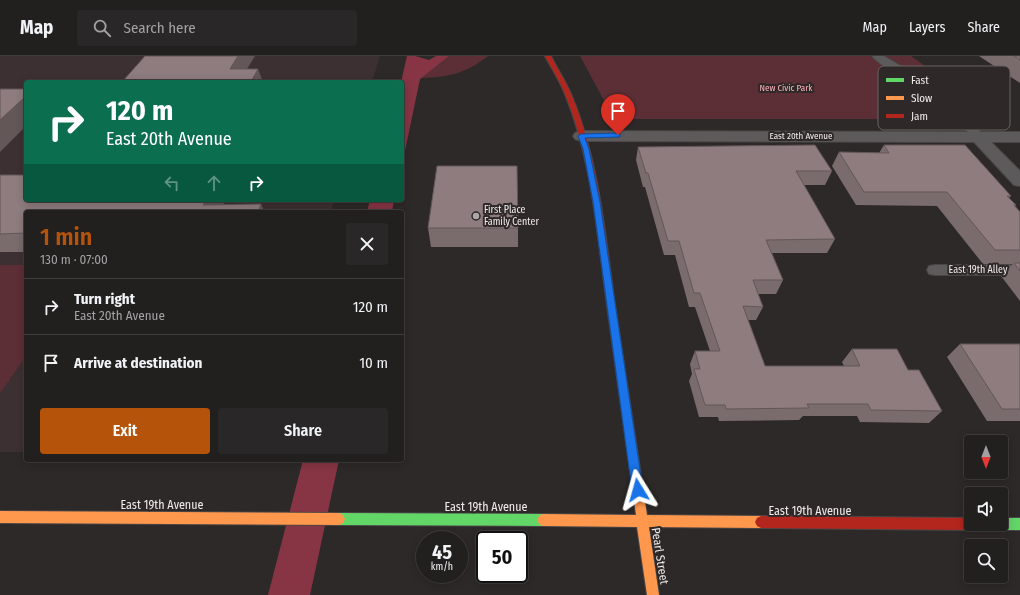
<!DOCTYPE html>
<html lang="en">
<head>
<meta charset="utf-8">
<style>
  body { margin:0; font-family:"Fira Sans Condensed",sans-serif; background:#2a2728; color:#f1f3f6; height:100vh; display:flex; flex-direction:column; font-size:15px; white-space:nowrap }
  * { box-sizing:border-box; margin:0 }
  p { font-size:13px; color:#a2a2a4 }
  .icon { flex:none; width:22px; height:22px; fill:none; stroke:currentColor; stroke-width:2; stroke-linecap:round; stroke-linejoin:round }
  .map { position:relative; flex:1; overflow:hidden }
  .drawer { position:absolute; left:24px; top:154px; width:380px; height:252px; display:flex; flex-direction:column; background:#221f1f; border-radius:4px; box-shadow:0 2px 10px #0003,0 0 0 1px #3f3d3d }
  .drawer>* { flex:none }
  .hud { position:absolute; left:24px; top:24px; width:380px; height:122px; border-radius:4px; box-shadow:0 2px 10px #0003,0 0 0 1px #3f3d3d; background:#0b6e4f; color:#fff; overflow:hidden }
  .needle { width:26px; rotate:180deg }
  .tools { position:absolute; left:964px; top:379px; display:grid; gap:8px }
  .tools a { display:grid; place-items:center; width:44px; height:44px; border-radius:4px; background:#221f1f; box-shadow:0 2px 10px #0003,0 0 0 1px #3f3d3d; font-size:20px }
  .speed { position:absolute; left:416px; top:475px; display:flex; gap:8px; font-size:20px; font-weight:700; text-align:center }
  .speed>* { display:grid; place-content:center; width:52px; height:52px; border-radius:50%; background:#221f1f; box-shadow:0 2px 10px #0003,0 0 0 1px #3f3d3d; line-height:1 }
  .speed small { font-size:10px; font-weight:400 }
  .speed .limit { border:2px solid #111; border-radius:6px; background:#fff; color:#111 }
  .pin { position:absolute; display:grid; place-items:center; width:34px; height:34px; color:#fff; margin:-41px -17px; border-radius:50% 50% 50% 0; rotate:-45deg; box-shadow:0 0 4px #0007 }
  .pin .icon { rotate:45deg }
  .me { position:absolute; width:44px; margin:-22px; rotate:352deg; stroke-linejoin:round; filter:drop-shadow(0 0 3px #0008) }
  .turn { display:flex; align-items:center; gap:14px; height:84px; padding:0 16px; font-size:18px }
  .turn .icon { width:52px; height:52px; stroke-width:2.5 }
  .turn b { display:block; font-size:28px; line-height:34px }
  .lanes { display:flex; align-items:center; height:38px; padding:0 16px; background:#0003; justify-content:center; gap:20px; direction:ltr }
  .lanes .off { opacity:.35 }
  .round { display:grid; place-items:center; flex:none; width:42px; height:42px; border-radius:4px; background:#2a2728 }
  .overview { display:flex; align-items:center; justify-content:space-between; height:68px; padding:0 16px }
  h1 { font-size:24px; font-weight:600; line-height:30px; color:#b45309 }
  .button { display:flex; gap:8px; margin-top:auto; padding:8px 16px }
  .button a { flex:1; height:46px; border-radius:4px; background:#b45309; color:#fff; font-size:16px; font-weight:600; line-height:46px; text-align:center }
  .button a+a { background:#2a2728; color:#f1f3f6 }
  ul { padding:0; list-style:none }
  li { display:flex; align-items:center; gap:12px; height:56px; padding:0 16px; border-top:1px solid #3f3d3d }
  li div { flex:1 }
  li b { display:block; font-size:15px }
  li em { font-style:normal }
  header { display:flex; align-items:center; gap:24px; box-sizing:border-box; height:56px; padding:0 20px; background:#221f1f; border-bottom:1px solid #3f3d3d }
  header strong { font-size:19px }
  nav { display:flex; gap:22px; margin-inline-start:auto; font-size:14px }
  .search { width:280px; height:36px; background:#2a2728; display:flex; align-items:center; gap:10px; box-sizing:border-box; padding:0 14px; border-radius:4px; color:#a2a2a4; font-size:15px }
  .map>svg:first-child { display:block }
</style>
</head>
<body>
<header>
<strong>Map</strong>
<div class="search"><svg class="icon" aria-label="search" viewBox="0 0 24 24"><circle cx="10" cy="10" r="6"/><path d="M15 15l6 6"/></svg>Search here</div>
<nav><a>Map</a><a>Layers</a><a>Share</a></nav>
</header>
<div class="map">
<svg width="1020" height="539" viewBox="0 0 1020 539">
  <rect width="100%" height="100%" fill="#2e2929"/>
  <polygon fill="#3d3032" points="0,0 380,0 372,26 26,26 26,144 334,144 331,156 26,156 26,396 0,396"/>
  <g fill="#5c2f36">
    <path d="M449,0H488C465,18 449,21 420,22Z"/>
    <polygon points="580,0 911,0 973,44 992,63 614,63"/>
    <polygon points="0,209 26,209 26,300 0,337"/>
  </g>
  <g fill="#873545">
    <polygon points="407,0 415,0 429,4 436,0 449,0 420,23 402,109 402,26 401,26"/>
    <polygon points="370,144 394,144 392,156 367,156"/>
    <polygon points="303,404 339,404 310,539 268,539"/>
  </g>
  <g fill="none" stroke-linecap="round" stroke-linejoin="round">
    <defs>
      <g id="lane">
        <path d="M872,0H884L944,36L960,51L984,81L982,84H974C960,65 946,47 927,35C913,25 881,12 872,0Z"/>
        <polygon points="935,209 1020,209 1020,219 935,219 929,218 927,214 929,210"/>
      </g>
      <polygon id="street" points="581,75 1020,76 1020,86 991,86 1020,115 1020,130 1014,129 974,86 581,85 575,83 573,80 575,77"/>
      <g id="fast">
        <polygon points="339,457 543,458 547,460 549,464 547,468 543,470 339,469 335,467 333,463 335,459"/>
        <polygon points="1001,462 1020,462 1020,474 1001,474 997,472 995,468 1001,468"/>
      </g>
      <g id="slow">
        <polygon points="611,246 615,249 647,459 761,460 765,462 767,466 765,470 761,472 649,471 659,539 647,539 637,471 543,470 539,468 537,464 539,460 543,458 636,459 607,249"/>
        <polygon points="0,455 339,457 343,459 345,463 343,467 339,469 0,467"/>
      </g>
      <g id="jam">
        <path d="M545,0H551C557,13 565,24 571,38C599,104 605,178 615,249L611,252L607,249C597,178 592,104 565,38C560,25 552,13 545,0Z"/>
        <polygon points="761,460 971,462 971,468 977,468 975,472 971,474 761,472 757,470 755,466 757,462"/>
      </g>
    </defs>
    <use href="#lane" stroke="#4a4646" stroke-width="2"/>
    <use href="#street" stroke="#4a4646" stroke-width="2"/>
    <use href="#fast" stroke="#4a4646" stroke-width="2"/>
    <use href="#slow" stroke="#4a4646" stroke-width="2"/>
    <use href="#jam" stroke="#4a4646" stroke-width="2"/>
    <use href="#lane" fill="#5c5a5a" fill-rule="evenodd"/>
    <use href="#street" fill="#5c5a5a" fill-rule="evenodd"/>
    <use href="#fast" fill="#63d668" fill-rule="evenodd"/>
    <use href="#slow" fill="#ff974d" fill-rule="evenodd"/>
    <use href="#jam" fill="#b3261e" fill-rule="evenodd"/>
  </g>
  <g fill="#7a6b6c">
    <polygon points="979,0 1020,0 1020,27"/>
    <polygon points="884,89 1011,140 1009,142 1016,149 1015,150 1020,156 1020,245 1001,220 1013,208 983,208 937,150 856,149 832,110 839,96 879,97"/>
    <polygon points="638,91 832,115 825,129 804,129 835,183 827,197 772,197 783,224 776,238 758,238 763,251 756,264 748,264 765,310 844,310 842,306 852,293 908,314 942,355 929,367 860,366 857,360 803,360 799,364 719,365 718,361 699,361 689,325 692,318 690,308 695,295 710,295 695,251 689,251 675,199 664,199 645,131 643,131 636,104"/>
    <polygon points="0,119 26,144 225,144 223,149 261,148 264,156 26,156 26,196 0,196"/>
    <polygon points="428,172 518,172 518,191 431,191"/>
    <polygon points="960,288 1020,288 1020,365 987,365 947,301"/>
  </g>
  <g fill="#635758">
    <polygon points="238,0 255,0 239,26 230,13"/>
    <polygon points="258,13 263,26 252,26 252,24"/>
    <polygon points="26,40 26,70 0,96 0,64"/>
    <polygon points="206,144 225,144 219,156 203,149"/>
    <polygon points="261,148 264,156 258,156"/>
  </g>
  <g fill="#8e7c7e" stroke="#635758">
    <polygon points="145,0 238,0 230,13 258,13 252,24 262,24 261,26 122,26"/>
    <polygon points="1014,0 1020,0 1020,4"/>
    <polygon points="0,33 26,33 26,40 0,64"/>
    <polygon points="815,89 832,115 796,115 835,183 766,184 783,224 753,224 763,251 743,250 765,310 860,310 852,293 897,293 908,314 919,314 942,355 871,354 868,348 807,348 809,352 726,353 725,349 705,349 694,313 700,313 695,295 720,295 700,237 694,237 679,185 668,185 648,117 646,117 638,91"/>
    <polygon points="884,89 965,89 1011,140 1007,140 1016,149 1014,149 1020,156 1020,194 995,194 947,136 864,136 839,96 889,97"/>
    <polygon points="437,110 517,110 518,172 428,172"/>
    <polygon points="0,119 26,119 26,144 206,144 203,149 261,148 258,156 26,156 26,177 0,178"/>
    <polygon points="1014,207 1020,207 1020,215"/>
    <polygon points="960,288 1020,288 1020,353 1002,353"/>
  </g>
  <polygon fill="#1a73e8" stroke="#114b97" points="618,77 620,78 620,81 585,82 589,93 600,146 643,434 642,438 638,440 634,438 632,434 593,146 583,93 578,80 581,78"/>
  <circle fill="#aca7a8" stroke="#2f2828" stroke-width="1.5" cx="476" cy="160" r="4"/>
  <g text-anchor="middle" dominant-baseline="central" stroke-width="4" stroke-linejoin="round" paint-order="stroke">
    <g font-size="9" fill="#ffb1bb" stroke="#2f2828">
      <text x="786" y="32">New Civic Park</text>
    </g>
    <g font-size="9" fill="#f0ebec" stroke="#2f2828">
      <text x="801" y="80">East 20th Avenue</text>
    </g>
    <g font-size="10" fill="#f0ebec" stroke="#2f2828" text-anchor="start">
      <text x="484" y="154">First Place<tspan x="484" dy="12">Family Center</tspan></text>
    </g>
    <g font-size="10" fill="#f0ebec" stroke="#2f2828">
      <text x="978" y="214">East 19th Alley</text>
    </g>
    <g font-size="12" fill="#f0ebec" stroke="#2f2828">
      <text x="162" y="449">East 19th Avenue</text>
      <text x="486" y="451">East 19th Avenue</text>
      <text x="810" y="455">East 19th Avenue</text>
      <text transform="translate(660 500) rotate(81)">Pearl Street</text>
    </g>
  </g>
  <rect x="878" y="10" width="132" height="64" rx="6" fill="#2f2828" stroke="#696263" stroke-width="1"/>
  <rect x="886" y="22" width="18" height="4" fill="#63d668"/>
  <rect x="886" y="40" width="18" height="4" fill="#ff974d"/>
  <rect x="886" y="58" width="18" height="4" fill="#b3261e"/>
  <g font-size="11" fill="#f0ebec">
    <text x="911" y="28">Fast</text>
    <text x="911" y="46">Slow</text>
    <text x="911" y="64">Jam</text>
  </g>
</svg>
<div class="tools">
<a><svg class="needle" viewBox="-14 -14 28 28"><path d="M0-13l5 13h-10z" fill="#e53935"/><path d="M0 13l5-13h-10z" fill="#a2a2a4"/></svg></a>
<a><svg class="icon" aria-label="sound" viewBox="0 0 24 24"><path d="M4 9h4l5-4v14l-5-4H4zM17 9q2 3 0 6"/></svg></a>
<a><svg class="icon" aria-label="search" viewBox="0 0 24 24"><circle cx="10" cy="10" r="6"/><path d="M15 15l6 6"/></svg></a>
</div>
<div class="speed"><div>45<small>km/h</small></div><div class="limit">50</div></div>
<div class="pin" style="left:618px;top:79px;background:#d93025"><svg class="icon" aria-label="arrive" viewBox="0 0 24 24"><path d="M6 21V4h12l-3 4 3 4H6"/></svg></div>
<svg class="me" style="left:638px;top:434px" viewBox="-20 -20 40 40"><path d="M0-17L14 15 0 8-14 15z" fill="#1a73e8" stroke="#fff" stroke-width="4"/></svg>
<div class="hud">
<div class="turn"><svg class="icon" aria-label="right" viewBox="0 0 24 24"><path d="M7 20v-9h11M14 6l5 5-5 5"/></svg><div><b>120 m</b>East 20th Avenue</div></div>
<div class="lanes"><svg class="icon off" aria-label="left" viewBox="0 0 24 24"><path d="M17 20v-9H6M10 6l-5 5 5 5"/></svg><svg class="icon off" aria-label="ahead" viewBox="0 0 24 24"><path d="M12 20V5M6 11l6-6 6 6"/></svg><svg class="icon" aria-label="right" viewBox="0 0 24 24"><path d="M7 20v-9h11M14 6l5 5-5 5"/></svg></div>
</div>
<section class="drawer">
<div class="overview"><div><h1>1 min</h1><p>130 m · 07:00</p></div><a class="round"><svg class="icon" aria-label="close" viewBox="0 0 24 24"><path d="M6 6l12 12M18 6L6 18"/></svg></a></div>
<ul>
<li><svg class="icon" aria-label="right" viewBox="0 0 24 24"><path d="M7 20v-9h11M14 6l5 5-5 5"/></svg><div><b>Turn right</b><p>East 20th Avenue</p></div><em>120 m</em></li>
<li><svg class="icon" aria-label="arrive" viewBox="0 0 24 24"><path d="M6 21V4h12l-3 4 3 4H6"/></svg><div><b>Arrive at destination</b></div><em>10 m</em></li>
</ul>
<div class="button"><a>Exit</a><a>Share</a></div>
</section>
</div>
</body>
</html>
